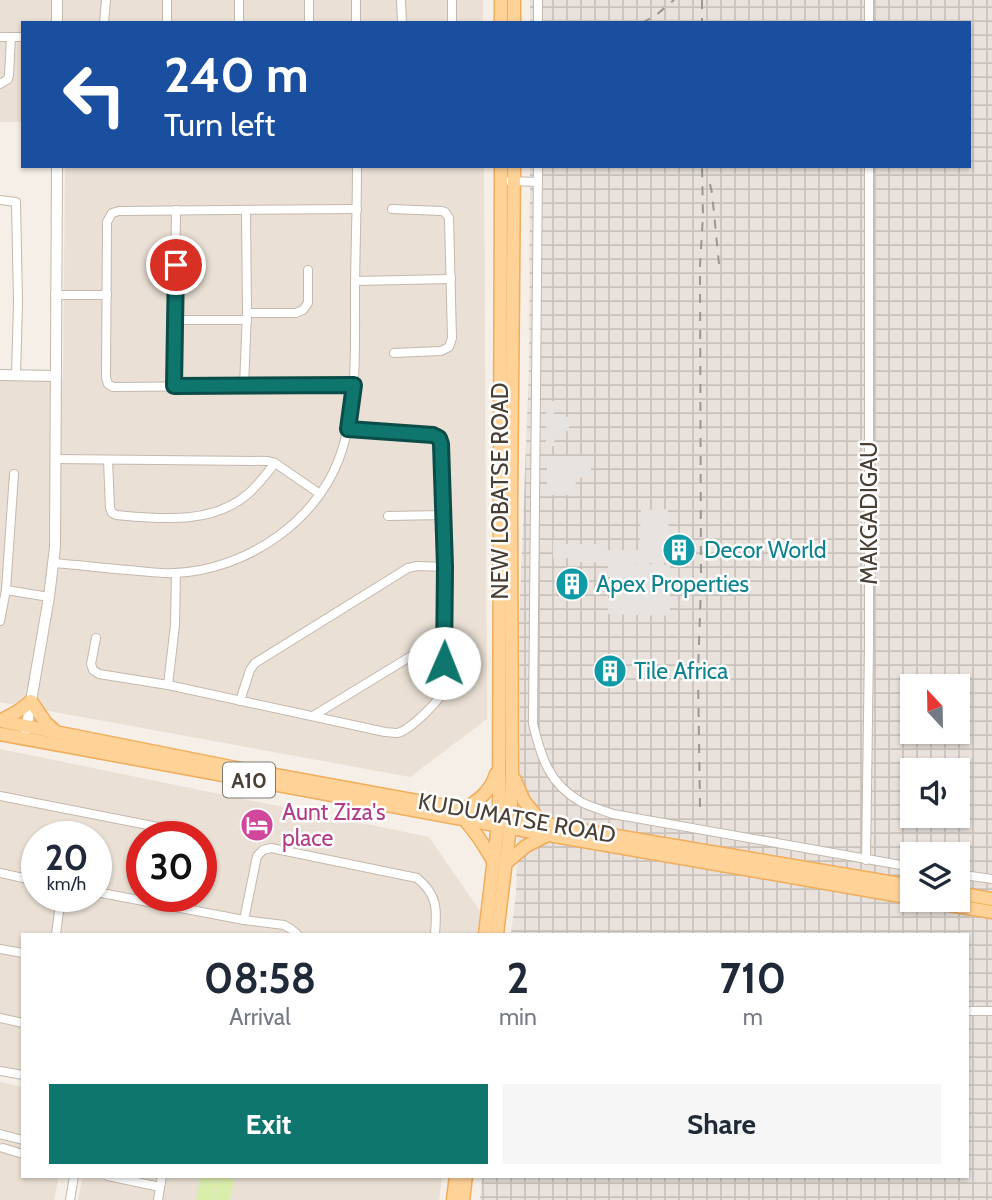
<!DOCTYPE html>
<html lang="en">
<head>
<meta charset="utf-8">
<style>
  body { margin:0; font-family:Cabin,sans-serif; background:#f6f6f7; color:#1f2937; height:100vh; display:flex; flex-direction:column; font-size:26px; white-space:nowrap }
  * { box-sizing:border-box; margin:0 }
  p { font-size:23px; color:#747a83 }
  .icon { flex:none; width:38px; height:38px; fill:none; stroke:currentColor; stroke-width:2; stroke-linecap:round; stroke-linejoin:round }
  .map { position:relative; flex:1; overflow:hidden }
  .details { position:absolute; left:21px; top:933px; width:948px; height:245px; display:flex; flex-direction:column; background:#fff; border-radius:0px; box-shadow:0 2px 5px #0004 }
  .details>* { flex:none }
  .guide { position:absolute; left:21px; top:21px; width:950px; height:147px; border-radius:0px; box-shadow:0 2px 5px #0004; background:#1a4fa0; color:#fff; overflow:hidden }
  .needle { width:46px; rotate:338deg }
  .fabs { position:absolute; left:900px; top:674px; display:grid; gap:14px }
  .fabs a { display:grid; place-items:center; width:70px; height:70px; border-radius:0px; background:#fff; box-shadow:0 2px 5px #0004; font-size:35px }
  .speed { position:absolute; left:21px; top:821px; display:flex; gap:14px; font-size:35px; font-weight:700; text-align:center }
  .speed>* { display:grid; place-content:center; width:91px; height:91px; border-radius:50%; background:#fff; box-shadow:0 2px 5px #0004; line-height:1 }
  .speed small { font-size:18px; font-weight:400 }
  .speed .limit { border:10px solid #d22; background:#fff; color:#111 }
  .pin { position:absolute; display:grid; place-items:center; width:60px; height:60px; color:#fff; margin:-30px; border:4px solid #fff; border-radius:50%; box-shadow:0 2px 7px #0007 }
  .me { position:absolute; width:77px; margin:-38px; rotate:1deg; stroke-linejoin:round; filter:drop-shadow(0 0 5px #0008) }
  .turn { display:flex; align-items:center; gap:24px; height:147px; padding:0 28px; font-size:32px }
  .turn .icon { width:91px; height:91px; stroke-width:2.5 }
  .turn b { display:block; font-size:49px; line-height:60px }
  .eta { display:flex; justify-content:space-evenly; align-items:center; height:119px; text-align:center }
  .eta b { font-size:42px; font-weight:700; line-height:49px }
  .cta { display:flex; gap:14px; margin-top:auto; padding:14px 28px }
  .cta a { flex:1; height:80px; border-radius:0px; background:#0f766e; color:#fff; font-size:28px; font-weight:700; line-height:80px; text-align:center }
  .cta a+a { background:#f6f6f7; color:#1f2937 }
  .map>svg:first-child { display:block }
</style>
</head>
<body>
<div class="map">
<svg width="992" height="1200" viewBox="0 0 992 1200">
  <defs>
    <pattern id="industrial-grid" width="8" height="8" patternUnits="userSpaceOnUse" patternTransform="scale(1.75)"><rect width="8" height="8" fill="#e8e1dc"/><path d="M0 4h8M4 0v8" fill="none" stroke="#c8c2bd"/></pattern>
  </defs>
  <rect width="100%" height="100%" fill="#f5efe7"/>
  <g fill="#eae0d5" fill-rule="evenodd">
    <polygon points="0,0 483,0 483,23 23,23 23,122 0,122"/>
    <polygon points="65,166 484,166 487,719 410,777 0,702 0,378 63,378"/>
    <path d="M0,749L429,837L480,911L477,934H23V1070L0,1066ZM37,836H96V896H37ZM142,836H201V896H142Z"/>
    <polygon points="0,1082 23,1087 23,1176 59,1176 54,1200 0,1200"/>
    <polygon points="83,1176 440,1176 442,1179 439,1200 78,1200"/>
  </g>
  <path fill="url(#industrial-grid)" fill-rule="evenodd" d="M530,0H992V1200H480L482,1176H968V934H511L516,893L520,748L519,624L529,370L530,166H970V23H530ZM912,686H957V732H912ZM912,770H957V816H912ZM912,854H957V900H912Z"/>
  <g fill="#daeeac">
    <polygon points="201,1176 217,1176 212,1200 196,1200"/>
    <polygon points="218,1176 234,1179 230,1200 213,1200"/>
  </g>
  <g fill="#e6e3e0">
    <polygon points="554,401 554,416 569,417 569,431 555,431 554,446 546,446 546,402"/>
    <polygon points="547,456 591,456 591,477 576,478 575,495 547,495"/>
    <polygon points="668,509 670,563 626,563 670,565 670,616 608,614 608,598 615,598 615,577 608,577 608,563 573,562 571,558 553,558 553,540 561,540 562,544 596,544 597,550 639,550 641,510"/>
  </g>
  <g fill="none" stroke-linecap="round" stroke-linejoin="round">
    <defs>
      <g id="minor">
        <polyline points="356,0 356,23"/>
        <polyline points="401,0 402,23"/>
        <polyline points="452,0 452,23"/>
        <polyline points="538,0 538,23"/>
        <polyline points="104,23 106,0"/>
        <polyline points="167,23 167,0"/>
        <polyline points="239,23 239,0"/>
        <polyline points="309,23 309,0"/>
        <polyline points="869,23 869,0"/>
        <polyline points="0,37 23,37"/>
        <polyline points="0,84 8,79 9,75 11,37"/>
        <path d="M538,166L533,724C541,757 549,784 581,802C591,807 602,810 613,814L912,867"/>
        <polyline points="509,181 538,182"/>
        <polyline points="0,200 16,202 18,303 16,375"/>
        <polyline points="392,209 441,211 445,212 449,218 452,338 449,347 441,351 394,353"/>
        <polyline points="355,281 451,279"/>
        <polyline points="55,295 107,295"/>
        <polyline points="247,313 296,313 303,310 308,303 308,270"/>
        <polyline points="175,320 247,320"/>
        <polyline points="354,385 113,387 108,384 106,378 107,222 112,213 119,211 357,209"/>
        <polyline points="174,386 176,210"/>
        <polyline points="244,386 247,313 246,211"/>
        <polyline points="55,459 268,461 275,463 320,494"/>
        <path d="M108,460L110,508L112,513L117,515C161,519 213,525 249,493C259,484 267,473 275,463"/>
        <polyline points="388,516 444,515"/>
        <path d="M53,563C78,565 103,568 128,570C143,571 159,574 175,573C248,570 323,518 343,447C357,400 355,348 355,299C355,255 357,211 357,166"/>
        <polyline points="6,590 49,597"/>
        <polyline points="0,621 6,590 14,474"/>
        <path d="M96,638L91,664L93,670L99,674L168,685L385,732C386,732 396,733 397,733C409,731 440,701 444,689L445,567L441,444L439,438L433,435L348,429"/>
        <polyline points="168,685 175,625 176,573"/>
        <polyline points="240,701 250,670 255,663 408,568 417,566 445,567"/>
        <polyline points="313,716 444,636"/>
        <polyline points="0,796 163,828 171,834 173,836"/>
        <polyline points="866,860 869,646 869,166"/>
        <polyline points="0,873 37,881"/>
        <polyline points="957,874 992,879"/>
        <polyline points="96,892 244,920 284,925 291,929 297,934"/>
        <path d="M244,920L257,856L263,850L271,848L417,878C438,895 437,910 435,934"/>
        <polyline points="56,934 61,896"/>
        <polyline points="0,949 23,953"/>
        <polyline points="968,1011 992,1011"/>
        <polyline points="0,1018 23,1023"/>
        <polyline points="0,1071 23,1075"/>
        <polyline points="0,1134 23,1140"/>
        <polyline points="3,1148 23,1154"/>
        <polyline points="108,1176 160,1187"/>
        <polyline points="70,1200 74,1176"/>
        <polyline points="158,1200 162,1176"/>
      </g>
      <g id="tertiary">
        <polyline points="57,23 57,0"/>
        <polyline points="0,375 55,376"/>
        <polyline points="26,730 49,597 55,547 57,166"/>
      </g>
      <g id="primary">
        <polyline points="501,23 501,0"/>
        <polyline points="514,23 514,0"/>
        <polyline points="0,721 231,767 499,816 912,886"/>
        <polyline points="0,721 20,710 31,701 46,723 54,730"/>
        <polyline points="0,734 549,835 912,898"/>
        <polyline points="515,780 524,801 543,824"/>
        <path d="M464,809C479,800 490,792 496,774"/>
        <polyline points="465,820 479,838 494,862"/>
        <polyline points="506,863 526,846 548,835"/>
        <polyline points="957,893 992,899"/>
        <polyline points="920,900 992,912"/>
        <polyline points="485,934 499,816 501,166"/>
        <polyline points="497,934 510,827 512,773 511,506 514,166"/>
        <polyline points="453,1200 456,1176"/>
        <polyline points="463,1200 466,1176"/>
      </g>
    </defs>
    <use href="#minor" stroke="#c5b8ac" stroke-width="10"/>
    <use href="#tertiary" stroke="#c5b8ac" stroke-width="12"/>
    <use href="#primary" stroke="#f1ad5a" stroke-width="15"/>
    <use href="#minor" stroke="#fff" stroke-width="8"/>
    <use href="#tertiary" stroke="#fff" stroke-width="10"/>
    <use href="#primary" stroke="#ffd297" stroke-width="12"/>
    <g stroke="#979797" stroke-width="2" stroke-dasharray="9 9" stroke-linecap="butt">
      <polyline points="702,0 702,23"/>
      <polyline points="642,23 655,16 674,0"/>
      <polyline points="710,184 712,193 719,264"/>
      <polyline points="700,807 698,672 701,586 700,266 703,215 702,166"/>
    </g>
  </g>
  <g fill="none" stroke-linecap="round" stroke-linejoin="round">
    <defs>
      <polyline id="route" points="176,265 174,386 354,385 348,429 433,435 439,438 441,444 445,567 444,663"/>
    </defs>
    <use href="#route" stroke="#0a4d48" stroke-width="18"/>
    <use href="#route" stroke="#0f766e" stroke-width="12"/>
  </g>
  <defs>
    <symbol id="building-disc" viewBox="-11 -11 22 22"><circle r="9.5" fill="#0f9aa8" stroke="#fff"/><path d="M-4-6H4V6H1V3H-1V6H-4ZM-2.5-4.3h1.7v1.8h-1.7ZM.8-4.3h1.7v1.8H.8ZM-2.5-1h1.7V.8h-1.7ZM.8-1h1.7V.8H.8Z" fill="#fff"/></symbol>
    <symbol id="hotel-disc" viewBox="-11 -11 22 22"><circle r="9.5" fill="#d1479c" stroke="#fff"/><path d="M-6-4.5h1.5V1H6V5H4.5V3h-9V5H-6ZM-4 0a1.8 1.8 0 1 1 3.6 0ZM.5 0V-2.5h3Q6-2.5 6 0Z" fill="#fff"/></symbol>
  </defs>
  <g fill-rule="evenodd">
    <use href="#building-disc" x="660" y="531" width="38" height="38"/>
    <use href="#building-disc" x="553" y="565" width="38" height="38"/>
    <use href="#building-disc" x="591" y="652" width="38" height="38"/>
    <use href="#hotel-disc" x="238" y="806" width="38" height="38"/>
  </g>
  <g text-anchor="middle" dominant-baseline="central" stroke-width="5" stroke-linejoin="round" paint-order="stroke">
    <rect fill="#fff" stroke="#807972" stroke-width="2" x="223" y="762.5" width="52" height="35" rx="5"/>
    <g font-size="21" font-weight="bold" fill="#4a3f35">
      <text x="249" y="780">A10</text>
    </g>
    <g font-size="23" fill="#4a3f35" stroke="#fff">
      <text transform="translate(500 491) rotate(-90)">NEW LOBATSE ROAD</text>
      <text transform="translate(869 513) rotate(-90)">MAKGADIGAU</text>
      <text transform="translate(517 818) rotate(10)">KUDUMATSE ROAD</text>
    </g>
    <g font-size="23" fill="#0d838f" stroke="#fff" text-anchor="start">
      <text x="704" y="550">Decor World</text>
      <text x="596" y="584">Apex Properties</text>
      <text x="634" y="671">Tile Africa</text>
    </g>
    <g font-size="23" fill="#b23c85" stroke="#fff" text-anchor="start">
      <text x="282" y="812">Aunt Ziza's<tspan x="282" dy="26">place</tspan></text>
    </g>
  </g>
</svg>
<div class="fabs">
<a><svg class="needle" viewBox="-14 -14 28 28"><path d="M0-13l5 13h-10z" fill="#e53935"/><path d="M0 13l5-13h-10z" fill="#747a83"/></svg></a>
<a><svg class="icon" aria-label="sound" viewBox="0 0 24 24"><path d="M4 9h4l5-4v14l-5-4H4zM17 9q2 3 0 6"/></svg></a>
<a><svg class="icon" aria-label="layers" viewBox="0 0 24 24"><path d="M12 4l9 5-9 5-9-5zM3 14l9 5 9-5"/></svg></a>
</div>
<div class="speed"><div>20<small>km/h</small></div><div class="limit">30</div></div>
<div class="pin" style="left:176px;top:265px;background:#d93025"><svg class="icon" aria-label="arrive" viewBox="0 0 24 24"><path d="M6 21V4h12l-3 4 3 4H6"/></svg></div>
<svg class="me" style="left:444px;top:663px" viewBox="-20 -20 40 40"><circle r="19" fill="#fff"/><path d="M0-13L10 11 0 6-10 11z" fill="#0f766e"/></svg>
<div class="guide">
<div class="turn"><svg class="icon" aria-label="left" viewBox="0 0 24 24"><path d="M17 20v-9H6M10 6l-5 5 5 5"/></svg><div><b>240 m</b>Turn left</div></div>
</div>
<section class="details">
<div class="eta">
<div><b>08:58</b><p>Arrival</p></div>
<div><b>2</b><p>min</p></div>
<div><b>710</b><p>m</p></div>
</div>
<div class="cta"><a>Exit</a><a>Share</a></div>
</section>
</div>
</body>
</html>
